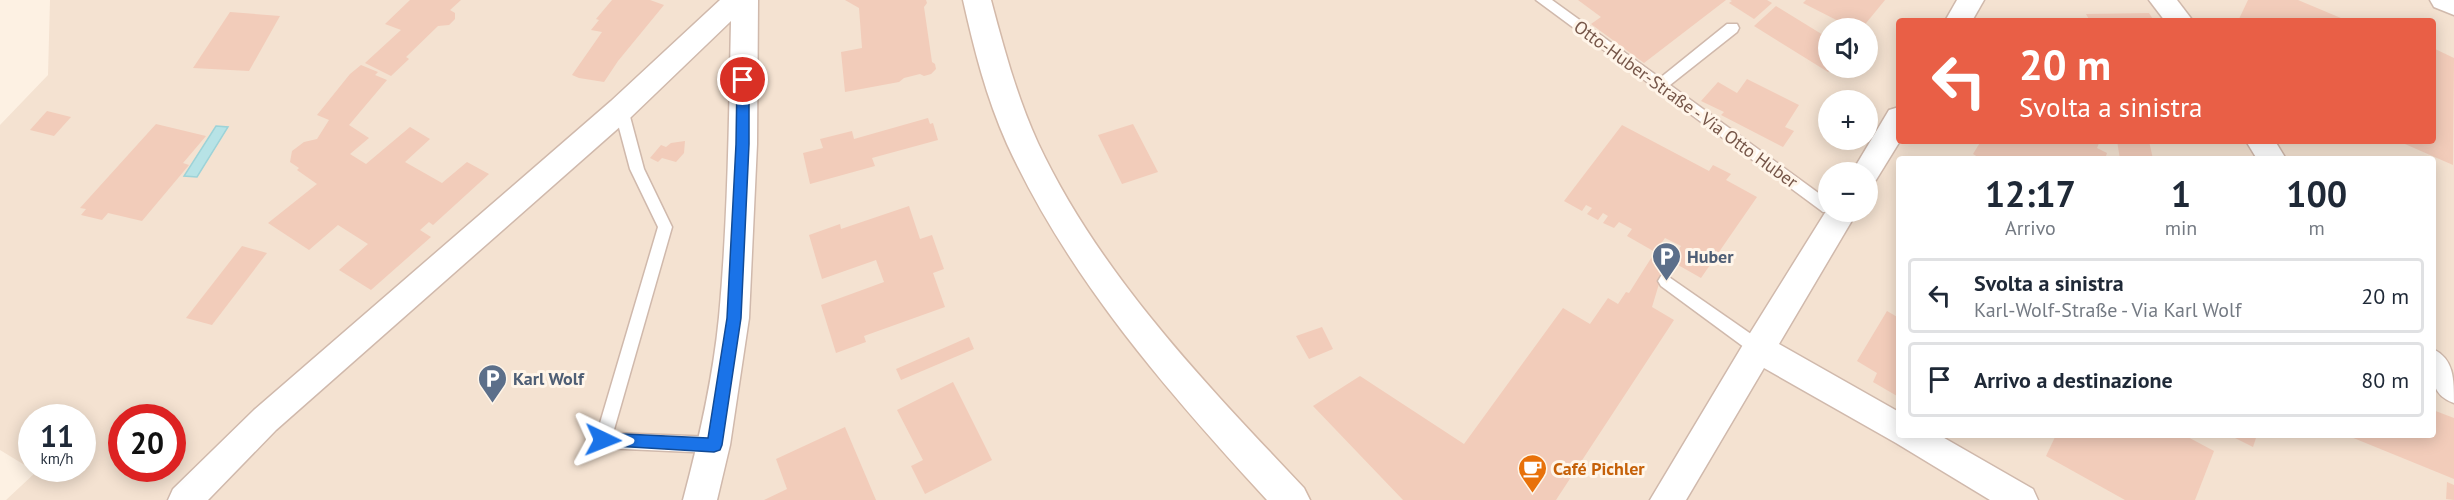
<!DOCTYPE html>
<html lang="it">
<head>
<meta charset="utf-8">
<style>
  body { margin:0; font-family:"PT Sans",sans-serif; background:#f2f2f3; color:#1f2937; height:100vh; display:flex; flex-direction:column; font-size:22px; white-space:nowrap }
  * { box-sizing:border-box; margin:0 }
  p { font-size:20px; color:#747a83 }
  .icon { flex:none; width:33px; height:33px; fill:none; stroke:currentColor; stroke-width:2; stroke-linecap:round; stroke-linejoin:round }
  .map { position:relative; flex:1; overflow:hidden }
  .side { position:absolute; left:1896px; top:156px; width:540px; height:282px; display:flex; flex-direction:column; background:#fff; border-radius:6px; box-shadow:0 3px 15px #0003 }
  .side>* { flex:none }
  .hud { position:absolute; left:1896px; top:18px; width:540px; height:126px; border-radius:6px; box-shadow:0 3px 15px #0003; background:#e95f46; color:#fff; overflow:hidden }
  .buttons { position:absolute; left:1818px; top:18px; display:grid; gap:12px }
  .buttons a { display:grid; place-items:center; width:60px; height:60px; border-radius:50%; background:#fff; box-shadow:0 3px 15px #0003; font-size:30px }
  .speed { position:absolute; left:18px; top:404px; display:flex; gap:12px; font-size:30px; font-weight:700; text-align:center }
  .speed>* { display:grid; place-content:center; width:78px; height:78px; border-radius:50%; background:#fff; box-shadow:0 3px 15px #0003; line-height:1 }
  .speed small { font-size:15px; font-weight:400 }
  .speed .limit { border:9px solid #d22; background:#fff; color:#111 }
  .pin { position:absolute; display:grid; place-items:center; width:51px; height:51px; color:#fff; margin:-26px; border:3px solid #fff; border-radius:50%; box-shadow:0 2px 6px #0007 }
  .me { position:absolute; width:66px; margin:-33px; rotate:92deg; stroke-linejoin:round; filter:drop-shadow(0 0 4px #0008) }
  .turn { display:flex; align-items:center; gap:21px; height:126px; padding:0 24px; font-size:27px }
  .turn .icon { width:78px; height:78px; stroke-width:2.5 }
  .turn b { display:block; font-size:42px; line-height:51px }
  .eta { display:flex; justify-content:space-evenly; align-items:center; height:102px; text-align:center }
  .eta b { font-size:36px; font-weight:600; line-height:42px }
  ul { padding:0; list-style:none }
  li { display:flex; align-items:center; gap:18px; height:75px; margin:0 12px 9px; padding:0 12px; border:3px solid #e0e1e3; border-radius:6px }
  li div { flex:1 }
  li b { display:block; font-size:22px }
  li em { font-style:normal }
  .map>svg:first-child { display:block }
</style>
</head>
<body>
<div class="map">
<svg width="2454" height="500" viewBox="0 0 2454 500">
  <rect width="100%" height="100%" fill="#fdf1e3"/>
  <path fill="#f4e2d1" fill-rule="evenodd" d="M50,0H2454V500H6L36,472L0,450V125L48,75ZM1899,21H2433V141H1899ZM1828,28H1868V68H1828ZM1828,100H1868V140H1828ZM1899,159H2433V435H1899ZM1828,172H1868V212H1828ZM32,417H82V468H32ZM122,417H172V468H122Z"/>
  <polygon fill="#b7e3e6" stroke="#9dd3d8" stroke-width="1.5" points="216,126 228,127 197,177 184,176"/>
  <g fill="#f2ccba">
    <polygon points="410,0 461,0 450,10 455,13 455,19 449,25 438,26 406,57 409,59 391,76 365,63 401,30 385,24"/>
    <polygon points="612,0 650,0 664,5 618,61 604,82 579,78 572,75 602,32 591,30 599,20 596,19"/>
    <polygon points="845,0 926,0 927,3 924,7 932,62 935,64 936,69 931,74 924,76 920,74 904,78 899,82 845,92 841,52 862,48 859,8"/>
    <polygon points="1578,0 1726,0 1644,63 1591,24 1601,17"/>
    <polygon points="1730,0 1767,0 1772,3 1754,19 1729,3 1732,1"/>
    <polygon points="1806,0 1885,0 1862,28 1852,28 1803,3"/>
    <polygon points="2248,0 2298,0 2348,21 2238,21"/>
    <polygon points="1776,6 1828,38 1828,68 1833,68 1828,72 1754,26"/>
    <polygon points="230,12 280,16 249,71 193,68"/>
    <polygon points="2149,13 2154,21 2090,21 2086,14"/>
    <polygon points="2433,48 2454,58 2453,165 2398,141 2433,141"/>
    <polygon points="361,65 378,72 375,75 387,80 349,125 369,138 350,154 366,164 410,127 430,139 405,162 442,183 467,162 489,174 433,225 429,222 420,230 431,237 371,290 339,270 368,244 338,225 309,250 268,223 317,184 297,170 299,168 290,162 292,151 304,142 317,139 329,120 317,115 350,74"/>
    <polygon points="1747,79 1799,105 1785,127 1794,131 1783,147 1721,115 1724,112 1701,101 1718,82 1737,93"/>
    <polygon points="47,111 71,117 54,136 30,130"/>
    <polygon points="928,118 930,124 933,123 938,140 872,158 875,166 810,184 803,153 823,148 820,139 852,131 854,139"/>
    <polygon points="156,124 206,136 183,163 189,165 142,221 108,213 102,220 81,215 86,209 80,208"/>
    <polygon points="1133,124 1158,172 1122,184 1098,135"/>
    <polygon points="1622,125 1709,171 1713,165 1731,174 1726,180 1757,197 1701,278 1671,261 1662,274 1652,307 1674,320 1556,500 1403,500 1313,406 1360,376 1464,444 1563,308 1590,324 1608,298 1618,304 1626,292 1629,293 1655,252 1671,261 1681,246 1665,238 1655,252 1627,236 1632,229 1619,222 1614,228 1603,223 1608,216 1603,213 1598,220 1587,214 1592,208 1586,205 1582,211 1564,201"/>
    <polygon points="685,141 684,153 676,162 662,158 658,162 650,158 661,145 666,147 671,143"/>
    <polygon points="1981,141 2100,141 2097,148 2107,153 2105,159 1981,159 1973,154"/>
    <polygon points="2117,141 2149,141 2153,159 2120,159"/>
    <polygon points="909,206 920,239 932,235 944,269 933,273 945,307 864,336 866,342 836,353 821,305 884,282 876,260 822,279 809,235 840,224 841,229"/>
    <polygon points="242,246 267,253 212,325 186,318"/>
    <polygon points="1887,311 1899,318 1899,392 1897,396 1873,382 1877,373 1857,361"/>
    <polygon points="1322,327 1333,349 1309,359 1296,336"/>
    <polygon points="969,337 974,349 901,380 896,369"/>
    <polygon points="953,382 992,460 925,494 911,466 923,460 897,410"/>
    <polygon points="2433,410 2454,418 2454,479 2346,435 2433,435"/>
    <polygon points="845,427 876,500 764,500 787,489 776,459"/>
    <polygon points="2056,435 2184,435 2214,451 2195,500 2125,500 2046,456"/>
    <polygon points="2229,435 2257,435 2253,447"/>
    <polygon points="2447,482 2454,485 2454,500 2446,499"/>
  </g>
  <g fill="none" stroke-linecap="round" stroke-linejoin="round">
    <defs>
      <g id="lane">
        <polygon points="1536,0 1552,0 1660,78 1727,24 1737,24 1739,28 1737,32 1670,85 1828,200 1828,212 1833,212 1823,212"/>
        <polygon points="621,104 628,109 644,169 672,227 613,433 714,437 720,440 722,445 720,450 714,453 603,448 597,445 595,440 658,227 630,169 614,109"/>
        <polygon points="1666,275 1764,343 1766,348 1764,353 1758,355 1752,353 1661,286 1658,281 1661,276"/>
      </g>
      <g id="street">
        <path d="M720,0H758L757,144L749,318L730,445L717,500H683C699,440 713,378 719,317C728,219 729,119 731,21L631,117L276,430L208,500H168L173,489L254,410L611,101Z"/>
        <polygon points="1957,0 1984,0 1972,21 1945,21"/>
        <polygon points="2149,0 2177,0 2193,21 2165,21"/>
        <polygon points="2430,0 2454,0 2454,15 2434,7"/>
        <polygon points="1899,107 1900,141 1876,180 1868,183 1868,172 1852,172 1889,110"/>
        <polygon points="2246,141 2275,141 2286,159 2257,159"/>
        <polygon points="1828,208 1828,212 1857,212 1779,344 1899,412 1899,435 1939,435 2033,489 2038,500 1990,500 1896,443 1764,368 1686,500 1650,500 1747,338"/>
        <path d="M2433,349C2454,359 2454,379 2454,403C2428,394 2433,373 2433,349Z"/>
      </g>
      <path id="secondary" d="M963,0H991C1004,49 1017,97 1038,143C1100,275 1205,383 1304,488L1310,500H1267C1167,391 1069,279 1007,144C986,97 974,49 963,0Z"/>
    </defs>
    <use href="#lane" stroke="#d0b9ac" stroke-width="3"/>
    <use href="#street" stroke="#d0b9ac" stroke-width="3"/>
    <use href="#secondary" stroke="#d3b9a9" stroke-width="3"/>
    <use href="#lane" fill="#fff" fill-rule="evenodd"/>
    <use href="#street" fill="#fff" fill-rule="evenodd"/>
    <use href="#secondary" fill="#fff" fill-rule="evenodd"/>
  </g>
  <polygon fill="#1a73e8" stroke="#114b97" stroke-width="1.5" points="743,75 749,80 749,144 741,318 722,445 720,450 714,452 598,445 596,440 598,435 603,433 708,438 727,318 736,144 737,80"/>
  <defs>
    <symbol id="parking-pin" viewBox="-11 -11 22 30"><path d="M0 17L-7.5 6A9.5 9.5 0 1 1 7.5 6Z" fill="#5c6f8a" stroke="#fff5e9"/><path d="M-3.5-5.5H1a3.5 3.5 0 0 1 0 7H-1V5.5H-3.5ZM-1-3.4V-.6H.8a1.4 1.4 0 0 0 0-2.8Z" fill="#fff"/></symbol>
    <symbol id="cafe-pin" viewBox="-11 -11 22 30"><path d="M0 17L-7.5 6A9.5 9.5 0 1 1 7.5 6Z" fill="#e8710a" stroke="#fff5e9"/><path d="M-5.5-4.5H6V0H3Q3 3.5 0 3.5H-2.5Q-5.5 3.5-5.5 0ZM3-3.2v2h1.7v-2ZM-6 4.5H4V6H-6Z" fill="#fff"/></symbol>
  </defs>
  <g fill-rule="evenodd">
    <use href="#parking-pin" x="1650" y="240" width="33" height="45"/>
    <use href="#parking-pin" x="476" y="362" width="33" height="45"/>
    <use href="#cafe-pin" x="1516" y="452" width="33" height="45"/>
  </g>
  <g text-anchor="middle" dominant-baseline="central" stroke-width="6" stroke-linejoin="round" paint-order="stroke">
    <g font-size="18" fill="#755548" stroke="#fff5e9">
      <text transform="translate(1686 104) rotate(36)">Otto-Huber-Straße - Via Otto Huber</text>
    </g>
    <g font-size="18" font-weight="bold" fill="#4e5e75" stroke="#fff5e9" text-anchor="start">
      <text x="1687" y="256">Huber</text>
      <text x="513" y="378">Karl Wolf</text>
    </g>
    <g font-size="18" font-weight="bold" fill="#c56008" stroke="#fff5e9" text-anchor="start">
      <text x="1553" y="468">Café Pichler</text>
    </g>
  </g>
</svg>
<div class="buttons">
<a><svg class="icon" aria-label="sound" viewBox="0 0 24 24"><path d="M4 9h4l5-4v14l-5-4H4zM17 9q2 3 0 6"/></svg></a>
<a>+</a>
<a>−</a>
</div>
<div class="speed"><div>11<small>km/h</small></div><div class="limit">20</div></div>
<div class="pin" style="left:743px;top:80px;background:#d93025"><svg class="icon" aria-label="arrive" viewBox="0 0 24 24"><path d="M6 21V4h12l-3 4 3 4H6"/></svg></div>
<svg class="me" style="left:603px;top:440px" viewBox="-20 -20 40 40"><path d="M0-17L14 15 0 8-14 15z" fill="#1a73e8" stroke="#fff" stroke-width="4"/></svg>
<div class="hud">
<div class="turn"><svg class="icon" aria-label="left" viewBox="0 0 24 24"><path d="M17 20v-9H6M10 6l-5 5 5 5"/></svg><div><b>20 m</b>Svolta a sinistra</div></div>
</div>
<section class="side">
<div class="eta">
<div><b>12:17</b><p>Arrivo</p></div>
<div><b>1</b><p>min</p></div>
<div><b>100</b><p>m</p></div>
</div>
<ul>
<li><svg class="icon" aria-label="left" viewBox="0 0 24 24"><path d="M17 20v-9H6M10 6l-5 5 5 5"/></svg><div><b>Svolta a sinistra</b><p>Karl-Wolf-Straße - Via Karl Wolf</p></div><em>20 m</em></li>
<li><svg class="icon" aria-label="arrive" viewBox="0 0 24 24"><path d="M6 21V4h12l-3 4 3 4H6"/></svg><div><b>Arrivo a destinazione</b></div><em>80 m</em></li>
</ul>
</section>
</div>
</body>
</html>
